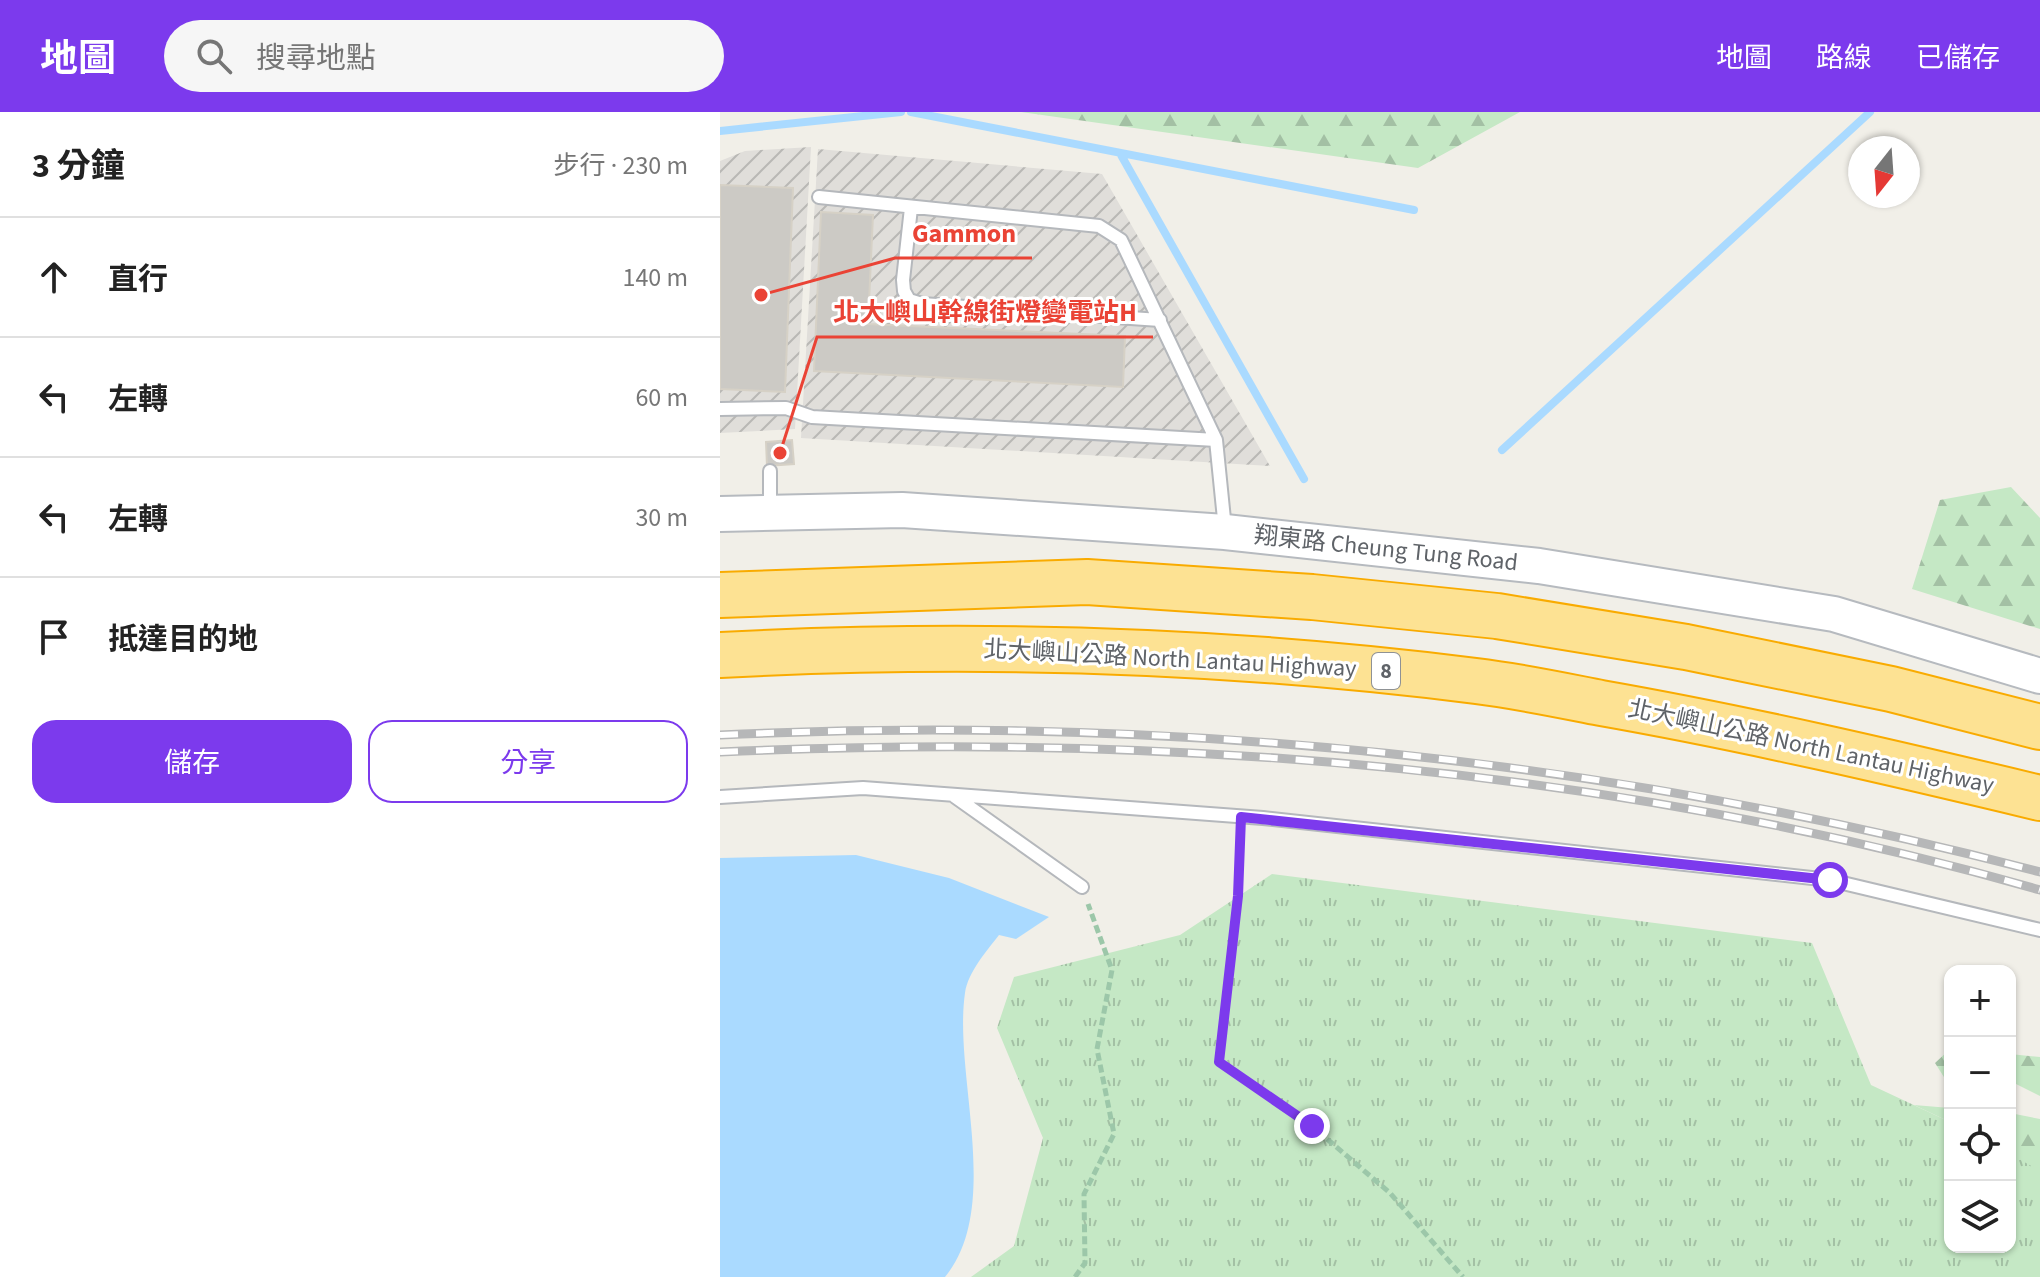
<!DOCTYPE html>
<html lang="zh-TW">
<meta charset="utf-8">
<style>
body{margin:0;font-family:"Source Sans 3","Noto Sans TC",sans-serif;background:#f6f6f6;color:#222}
.controls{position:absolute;right:24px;bottom:24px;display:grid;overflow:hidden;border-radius:16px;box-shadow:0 2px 6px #0004}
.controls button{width:72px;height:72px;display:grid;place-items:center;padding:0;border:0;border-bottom:2px solid #e0e0e0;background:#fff;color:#222;font:40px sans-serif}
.compass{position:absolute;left:1128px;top:24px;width:72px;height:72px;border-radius:50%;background:#fff;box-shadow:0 2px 6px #0004;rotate:197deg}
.stop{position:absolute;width:24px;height:24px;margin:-18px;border:6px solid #7c3aed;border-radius:50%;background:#fff}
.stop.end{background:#7c3aed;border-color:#fff;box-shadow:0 2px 8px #0008}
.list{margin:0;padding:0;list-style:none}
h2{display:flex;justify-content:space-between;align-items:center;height:104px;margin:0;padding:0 32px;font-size:34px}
h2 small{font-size:26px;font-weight:400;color:#767676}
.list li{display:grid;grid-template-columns:52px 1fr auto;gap:24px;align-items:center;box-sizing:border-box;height:120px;padding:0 32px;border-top:2px solid #e0e0e0}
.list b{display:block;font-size:30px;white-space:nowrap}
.list em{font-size:26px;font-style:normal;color:#767676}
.actions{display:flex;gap:16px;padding:24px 32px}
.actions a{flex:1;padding:18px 0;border:2px solid #7c3aed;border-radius:24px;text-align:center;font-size:28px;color:#7c3aed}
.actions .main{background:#7c3aed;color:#fff}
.icon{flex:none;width:44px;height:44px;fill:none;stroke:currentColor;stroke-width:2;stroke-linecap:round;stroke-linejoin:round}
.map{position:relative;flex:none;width:1320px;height:1165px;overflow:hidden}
header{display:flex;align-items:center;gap:48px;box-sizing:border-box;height:112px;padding:0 40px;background:#7c3aed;color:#fff}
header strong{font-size:38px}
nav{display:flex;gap:44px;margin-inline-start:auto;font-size:28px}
.search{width:560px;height:72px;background:#f6f6f6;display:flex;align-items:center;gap:20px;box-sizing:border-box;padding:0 28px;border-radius:44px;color:#767676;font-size:30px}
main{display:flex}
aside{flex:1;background:#fff}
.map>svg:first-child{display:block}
.industrial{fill:url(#industrial-furrows)}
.grass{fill:url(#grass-tufts)}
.forest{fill:url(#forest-firs)}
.water{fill:#aadaff}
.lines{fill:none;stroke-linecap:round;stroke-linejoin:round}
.stream{stroke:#aadaff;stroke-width:8}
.building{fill:#cccac5;stroke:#d6d1c6;stroke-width:2}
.service-casing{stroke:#b5b8bc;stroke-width:16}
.secondary-casing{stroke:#b6babf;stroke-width:38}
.motorway-casing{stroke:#f9ab00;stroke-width:48}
.path{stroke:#9cc7a9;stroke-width:5;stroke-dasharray:8 4;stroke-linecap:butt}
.service{stroke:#fff;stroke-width:12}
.secondary{stroke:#fff;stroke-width:34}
.motorway{stroke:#fde293;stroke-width:44}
.rail-casing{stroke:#b6b7b8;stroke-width:9}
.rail{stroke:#fff;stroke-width:6;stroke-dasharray:18;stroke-linecap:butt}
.route{stroke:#7c3aed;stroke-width:10}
.labels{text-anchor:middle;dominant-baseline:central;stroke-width:6;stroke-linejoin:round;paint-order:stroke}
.shield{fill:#fff;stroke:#8f9295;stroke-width:2}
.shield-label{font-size:22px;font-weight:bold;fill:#5f6368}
.street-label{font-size:24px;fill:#5f6368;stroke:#fff}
.leader{fill:none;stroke:#ea4335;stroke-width:3}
.callout-dot{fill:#ea4335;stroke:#fff;stroke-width:3}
.callout-label{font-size:26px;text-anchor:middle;font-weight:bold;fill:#ea4335;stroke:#fff;stroke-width:6;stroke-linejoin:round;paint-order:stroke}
</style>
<header>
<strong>地圖</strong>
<div class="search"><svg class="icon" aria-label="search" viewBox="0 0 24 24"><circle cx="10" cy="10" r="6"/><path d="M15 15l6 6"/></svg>搜尋地點</div>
<nav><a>地圖</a><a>路線</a><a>已儲存</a></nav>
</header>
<main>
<aside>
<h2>3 分鐘<small>步行 · 230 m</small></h2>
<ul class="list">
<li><svg class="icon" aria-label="ahead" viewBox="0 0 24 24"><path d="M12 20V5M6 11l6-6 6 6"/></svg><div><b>直行</b></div><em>140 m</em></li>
<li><svg class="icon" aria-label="left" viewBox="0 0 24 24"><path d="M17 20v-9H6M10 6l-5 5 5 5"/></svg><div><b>左轉</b></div><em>60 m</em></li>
<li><svg class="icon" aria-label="left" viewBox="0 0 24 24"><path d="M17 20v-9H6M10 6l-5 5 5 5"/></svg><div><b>左轉</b></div><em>30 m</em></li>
<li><svg class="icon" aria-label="arrive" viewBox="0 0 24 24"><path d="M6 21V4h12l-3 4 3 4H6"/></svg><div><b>抵達目的地</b></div></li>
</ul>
<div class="actions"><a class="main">儲存</a><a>分享</a></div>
</aside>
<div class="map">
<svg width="1320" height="1165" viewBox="0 0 1320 1165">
<defs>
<pattern id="industrial-furrows" width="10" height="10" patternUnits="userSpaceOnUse" patternTransform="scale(2)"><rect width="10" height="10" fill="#e0deda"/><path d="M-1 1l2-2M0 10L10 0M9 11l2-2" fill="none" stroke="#b9b8b5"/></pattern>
<pattern id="grass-tufts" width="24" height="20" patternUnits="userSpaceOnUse" patternTransform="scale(2)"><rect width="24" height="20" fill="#c5e8c5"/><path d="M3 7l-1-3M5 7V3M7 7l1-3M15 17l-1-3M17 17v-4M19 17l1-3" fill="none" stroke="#a3c0a4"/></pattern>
<pattern id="forest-firs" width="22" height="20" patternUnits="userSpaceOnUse" patternTransform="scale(2)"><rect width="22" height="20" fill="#c5e8c5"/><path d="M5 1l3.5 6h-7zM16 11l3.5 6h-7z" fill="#a3c0a4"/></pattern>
</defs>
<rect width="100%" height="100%" fill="#f1efe8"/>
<path class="industrial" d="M91 35 75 317 0 321V49L25 39Z
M98 37 382 62 550 354 81 326Z"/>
<path class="grass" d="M552 762 1092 831 1151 973 1230 1010V1135H1290V1040L1320 1057V1165H251L294 1134 323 1026 277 916 294 865 460 823Z"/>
<path class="forest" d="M301 0H800L698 56Z
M1291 375 1320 406V517L1192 477 1220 388Z
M1230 937V972L1229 973 1215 951Z
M1290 942 1320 945V984L1290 969Z
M1194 993 1230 996V1010Z
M1290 1001 1320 1007V1059L1290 1042Z"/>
<path class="water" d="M136 743 229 766 329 805 296 827 279 823C266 840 248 860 245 881 233 963 283 1094 225 1165H0V746Z"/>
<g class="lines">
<path class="stream" d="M191 0 694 98
M0 19 181 0
M401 43 584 367
M782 338 1150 0"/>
</g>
<path class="building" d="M0 73 73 76 65 280 0 277Z
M101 100 153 103 148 212 405 224 403 275 94 259Z
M72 328 74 352 47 354 46 330Z"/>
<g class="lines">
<defs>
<path id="service" d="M99 85 379 114 401 128 496 328 505 417
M191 96 183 168 184 179 189 188 202 192 440 208
M0 297 66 296 92 305 496 328
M50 359V398
M234 684 362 775
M0 685 143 676 543 706 1110 768 1320 818"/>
<path id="secondary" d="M0 402 182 398 505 420 819 454 1114 502 1320 564"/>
<path id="motorway" d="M0 483 367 470 592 485 777 504 966 535 1171 577 1320 615
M0 543C252 530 505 537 756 569 798 574 840 583 881 591 1029 617 1174 651 1320 686"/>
</defs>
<use href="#service" class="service-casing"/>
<use href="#secondary" class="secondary-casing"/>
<use href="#motorway" class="motorway-casing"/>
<path class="path" d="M520 724 518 784 499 950 592 1014 670 1081 743 1165
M355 1165 365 1151 364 1082 394 1022 377 937 392 858 368 792"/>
<use href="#service" class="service"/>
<use href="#secondary" class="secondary"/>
<use href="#motorway" class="motorway"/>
<defs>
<path id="rail" d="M0 623C449 602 885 646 1320 760
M0 640C443 620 893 655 1320 778"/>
</defs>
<use href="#rail" class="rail-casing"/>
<use href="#rail" class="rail"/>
</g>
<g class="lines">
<path class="route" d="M592 1014 499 950 518 784 521 705 1110 768"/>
</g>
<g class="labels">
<rect class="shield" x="652" y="541" width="28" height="36" rx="6"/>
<g class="shield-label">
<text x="666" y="559">8</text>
</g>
<g class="street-label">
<text transform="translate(666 437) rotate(6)">翔東路 Cheung Tung Road</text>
<text transform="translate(450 547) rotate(3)">北大嶼山公路 North Lantau Highway</text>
<text transform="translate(1091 635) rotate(12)">北大嶼山公路 North Lantau Highway</text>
</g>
</g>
<path class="leader" d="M41 183L175 146H312M60 341L97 225H433"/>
<g class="callout-dot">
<circle cx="41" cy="183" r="8"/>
<circle cx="60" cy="341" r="8"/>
</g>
<g class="callout-label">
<text x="244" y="130">Gammon</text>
<text x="265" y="209">北大嶼山幹線街燈變電站H</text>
</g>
</svg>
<div class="controls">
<button>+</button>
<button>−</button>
<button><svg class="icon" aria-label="locate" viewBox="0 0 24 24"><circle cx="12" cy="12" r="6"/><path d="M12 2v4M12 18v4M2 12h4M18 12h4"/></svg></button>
<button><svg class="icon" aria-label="layers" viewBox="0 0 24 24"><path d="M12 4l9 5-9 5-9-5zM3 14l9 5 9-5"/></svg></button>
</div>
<svg class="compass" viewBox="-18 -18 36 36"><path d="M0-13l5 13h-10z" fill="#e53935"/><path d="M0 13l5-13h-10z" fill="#767676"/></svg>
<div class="stop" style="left:1110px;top:768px"></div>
<div class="stop end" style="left:592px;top:1014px"></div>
</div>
</main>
